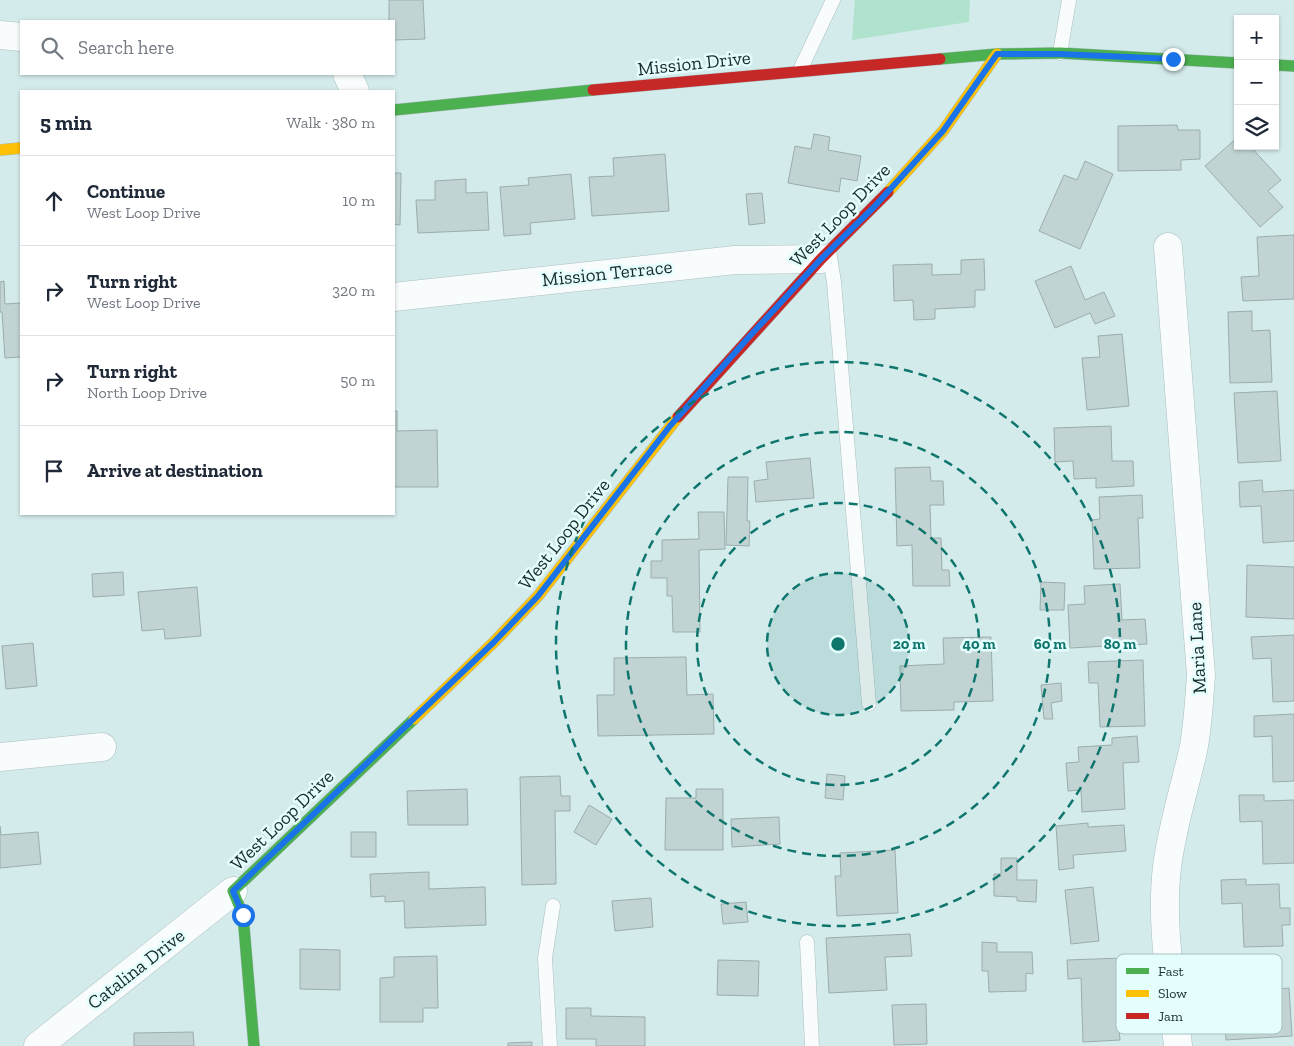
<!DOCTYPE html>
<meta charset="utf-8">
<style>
body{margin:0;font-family:"Zilla Slab",serif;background:#f6f6f7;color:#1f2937}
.controls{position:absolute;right:15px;top:15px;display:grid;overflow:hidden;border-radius:0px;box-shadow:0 1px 4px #0004}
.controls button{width:45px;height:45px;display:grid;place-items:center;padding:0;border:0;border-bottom:1px solid #e0e1e3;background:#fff;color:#1f2937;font:25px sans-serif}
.stop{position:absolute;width:15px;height:15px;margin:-11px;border:4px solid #1a73e8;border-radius:50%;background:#fff}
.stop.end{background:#1a73e8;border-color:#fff;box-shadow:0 1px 5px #0008}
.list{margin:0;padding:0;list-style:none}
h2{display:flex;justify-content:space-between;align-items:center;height:65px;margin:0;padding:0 20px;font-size:21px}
h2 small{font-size:16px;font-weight:400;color:#747a83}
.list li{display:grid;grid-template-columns:32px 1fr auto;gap:15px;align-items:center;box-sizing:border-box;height:90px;padding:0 20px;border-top:1px solid #e0e1e3}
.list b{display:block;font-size:19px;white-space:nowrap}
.list p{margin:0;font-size:16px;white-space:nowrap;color:#747a83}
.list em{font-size:16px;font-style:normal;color:#747a83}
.icon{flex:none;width:28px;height:28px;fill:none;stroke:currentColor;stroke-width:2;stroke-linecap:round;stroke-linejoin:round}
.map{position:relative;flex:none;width:1294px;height:1046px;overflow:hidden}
.search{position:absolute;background:#fff;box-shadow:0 1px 4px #0004;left:20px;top:20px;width:375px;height:55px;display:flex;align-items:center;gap:12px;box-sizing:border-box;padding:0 18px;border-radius:0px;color:#747a83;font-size:19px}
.panel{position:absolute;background:#fff;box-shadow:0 1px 4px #0004;left:20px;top:90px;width:375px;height:425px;border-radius:0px}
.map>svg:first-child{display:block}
.green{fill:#afe3ce}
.building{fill:#c1d4d3;stroke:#9badac}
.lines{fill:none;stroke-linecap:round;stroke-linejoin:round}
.lane-casing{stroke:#acbebf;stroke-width:15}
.street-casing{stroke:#acbebf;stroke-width:29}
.fast-casing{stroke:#acbebf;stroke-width:12}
.slow-casing{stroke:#acbebf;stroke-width:12}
.jam-casing{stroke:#acbebf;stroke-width:12}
.lane{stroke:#f9fcfc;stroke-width:14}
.street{stroke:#f9fcfc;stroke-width:28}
.fast{stroke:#4caf50;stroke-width:11}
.slow{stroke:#ffc107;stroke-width:11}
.jam{stroke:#c62828;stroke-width:11}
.route{stroke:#1a73e8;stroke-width:6}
.ring{fill:none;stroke:#0f766e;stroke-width:2.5;stroke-dasharray:9 6}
.labels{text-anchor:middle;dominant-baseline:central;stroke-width:5;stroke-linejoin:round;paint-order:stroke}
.street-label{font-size:19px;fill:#1a2b2b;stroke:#e4fefe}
.key{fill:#e4fefe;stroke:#a7bfbf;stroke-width:1}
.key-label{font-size:14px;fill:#1a2b2b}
.centre{fill:#0f766e;stroke:#e4fefe;stroke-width:2.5}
.ring-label{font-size:15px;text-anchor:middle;font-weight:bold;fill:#0f766e;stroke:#e4fefe;stroke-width:5;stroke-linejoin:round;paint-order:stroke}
</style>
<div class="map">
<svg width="1294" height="1046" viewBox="0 0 1294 1046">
<rect width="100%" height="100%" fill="#d4ebec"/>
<path class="green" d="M855 0H970L969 22 852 40Z"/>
<path class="building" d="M389 0H423L425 39 394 40V21H389Z
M1177 125 1178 130H1200V159L1181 160V170L1118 171V126Z
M814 134 830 137 828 150 861 156 857 181 841 178 839 192 788 183 795 146 811 149Z
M1238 137V146H1250L1281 180 1268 191 1283 207 1260 227 1205 166Z
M665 154 669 211 592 216 589 177 614 176 613 158Z
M1085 161 1113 174 1080 249 1039 231 1064 175 1077 180Z
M394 173H401L400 225 394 224Z
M571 174 575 219 530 223 531 234 504 236 500 187 529 185 528 178Z
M466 179V193L487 192 489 230 418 233 416 200H435V181Z
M762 193 765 223 749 225 746 194Z
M1294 235V299L1243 301 1241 277 1259 276 1257 237Z
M984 259 985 290H975V307L935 309V319L914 320 913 300 894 301 893 265 932 264V275L961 274V260Z
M1071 266 1085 300 1104 292 1115 316 1095 324 1090 313 1055 328 1035 281Z
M4 281 5 304 21 303V357L5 358 2 312H0V282Z
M1252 311V331L1270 330 1272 382 1230 383 1228 312Z
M1122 334 1129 406 1087 410 1082 358 1100 357 1098 336Z
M1277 391 1281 461 1238 463 1234 393Z
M394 411H397V431L437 430 438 487H394Z
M1111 426 1112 461H1133L1134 486 1096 488V478L1074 479 1073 461 1055 462 1054 428Z
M810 458 814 498 756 502 754 481 768 479 766 462Z
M930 467 931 481H943L944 505H930L931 538H941L942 570H949L950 586H913L912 545 897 546 895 468Z
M728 477H748L747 521H750L749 546 726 545Z
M1262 480 1263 492 1294 490V541L1263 543 1261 506 1240 507 1239 482Z
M1142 495 1143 518H1138L1140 568 1094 569 1092 520 1100 519 1099 497Z
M698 512H724L725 549 699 550 700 632H673L672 596H667V578H651V561H662V540L699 539Z
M1247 565 1294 567V619L1246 617Z
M123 572 124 595 93 597 92 574Z
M1041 582 1065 583 1064 610H1040Z
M1120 584 1122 620 1145 619 1147 644 1070 648 1068 605 1085 604 1084 586Z
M197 587 201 636 165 639 164 629 142 631 138 592Z
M1294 635V701L1273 702 1271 658 1253 659 1251 637Z
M991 637 993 701 954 702V710L901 711 900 666 944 664 943 638Z
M33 643 37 686 6 689 2 646Z
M686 657 687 695 713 694 714 734 598 736 597 695H614V658Z
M1143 660 1145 726 1100 727 1098 683H1089L1088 662Z
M1061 683 1062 701 1051 703 1053 719H1044L1041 685Z
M1294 714V781L1273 782 1272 736 1254 737V716Z
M1137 736 1139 762 1123 763 1125 809 1082 812 1081 790 1068 791 1066 763 1079 762 1078 747 1112 745V738Z
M827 774 845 776 843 800 825 798Z
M560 776 561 796H570V811H555L556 884 522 885 520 777Z
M467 789 468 825H408L407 791Z
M696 789H723V850H665L666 798H696Z
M1239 795H1264V801L1294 800V863L1263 864 1262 821 1240 822Z
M589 805 612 819 596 845 574 832Z
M779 817 780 844 732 847 731 819Z
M1088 823V827L1124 825 1126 851 1073 855 1074 868 1059 870 1056 826Z
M0 826 1 835 38 832 41 864 0 868Z
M351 832H376V857H351Z
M895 850 898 913 837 916 835 876H841L840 853Z
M1001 858H1017V880H1037L1036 902 1017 901V897L994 896V874H1001Z
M429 872V889L485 887 486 925 405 928 404 901 385 902V896L371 897 370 874Z
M1246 879V885L1279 884 1280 908H1290V925H1282L1283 946 1244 947 1242 903 1222 904 1221 880Z
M1093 887 1099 941 1071 944 1065 890Z
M651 898 653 927 615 931 612 901Z
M746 902 748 922 723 924 721 904Z
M910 934 912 956 885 957 887 990 829 993 826 938Z
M982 942 997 943V952H1032L1033 974 1026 973V991L989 992 988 971H982Z
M300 949 340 950V990L300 989Z
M437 956 438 1008H423V1022H380V978L394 977V957Z
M1124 958 1126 1008H1135V1028H1119L1120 1040 1083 1042 1081 978 1068 979 1067 960Z
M718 960 759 961 758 996 717 995Z
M1248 960 1250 991 1289 988 1292 1036 1226 1040 1224 1014 1210 1015 1207 962Z
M926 1004 927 1044 894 1045 892 1005Z
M566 1008H591V1016L645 1017V1046H596V1039H566Z
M193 1032 194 1046H134V1033Z
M532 1042V1046H508V1043Z"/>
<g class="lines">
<defs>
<path id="lane" d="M1060 53 1069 0
M800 70 833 0
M829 251 834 282 869 704
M807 942 812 1046
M550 1046 545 958 553 906"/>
<path id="street" d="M0 35 21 37
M347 74 355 91
M1168 247 1201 675C1199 701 1198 726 1193 751 1184 790 1172 827 1167 867 1160 926 1172 987 1178 1046
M394 297 735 260 821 259
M0 757 102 747
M38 1046 233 891"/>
<path id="fast" d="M940 59 997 54 1060 53 1238 63
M1275 65 1294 66
M394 110 593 90
M254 1046 243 915 233 891 414 719"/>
<path id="slow" d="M0 150 21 148
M888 192 943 131 997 54
M414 719 494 642 538 596 678 417"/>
<path id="jam" d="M593 90 940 59
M678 417 821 259 888 192"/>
</defs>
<use href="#lane" class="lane-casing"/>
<use href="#street" class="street-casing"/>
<use href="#fast" class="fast-casing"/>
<use href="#slow" class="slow-casing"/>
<use href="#jam" class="jam-casing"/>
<use href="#lane" class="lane"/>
<use href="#street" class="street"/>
<use href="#fast" class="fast"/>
<use href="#slow" class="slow"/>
<use href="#jam" class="jam"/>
</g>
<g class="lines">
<path class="route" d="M243 915 233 891 494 642 538 596 670 426 748 338 821 259 874 207 943 131 997 54H1060L1173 59"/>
</g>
<circle cx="838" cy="644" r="71" fill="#0f766e" fill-opacity=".12"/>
<g class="ring">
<circle cx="838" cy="644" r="71"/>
<circle cx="838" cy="644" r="141"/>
<circle cx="838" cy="644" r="212"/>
<circle cx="838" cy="644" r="282"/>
</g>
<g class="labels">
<g class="street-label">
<text transform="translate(694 63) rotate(-6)">Mission Drive</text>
<text transform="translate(840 215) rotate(-46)">West Loop Drive</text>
<text transform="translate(607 273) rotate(-6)">Mission Terrace</text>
<text transform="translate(564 534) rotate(-52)">West Loop Drive</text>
<text transform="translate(1197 648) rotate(-93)">Maria Lane</text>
<text transform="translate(282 820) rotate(-44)">West Loop Drive</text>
<text transform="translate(136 969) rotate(-38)">Catalina Drive</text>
</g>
</g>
<rect x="1116" y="954" width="166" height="80" rx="8" class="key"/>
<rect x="1126" y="968" width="23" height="6" fill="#4caf50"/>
<rect x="1126" y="990" width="23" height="7" fill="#ffc107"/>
<rect x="1126" y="1013" width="23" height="6" fill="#c62828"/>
<g class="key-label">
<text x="1158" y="976">Fast</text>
<text x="1158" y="998">Slow</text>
<text x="1158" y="1021">Jam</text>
</g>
<circle cx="838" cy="644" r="8" class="centre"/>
<g class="ring-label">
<text x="909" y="649">20 m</text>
<text x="979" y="649">40 m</text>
<text x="1050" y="649">60 m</text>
<text x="1120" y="649">80 m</text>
</g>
</svg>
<div class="controls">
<button>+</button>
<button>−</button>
<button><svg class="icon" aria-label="layers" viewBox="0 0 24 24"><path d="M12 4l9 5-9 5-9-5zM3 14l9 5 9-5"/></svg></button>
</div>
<div class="stop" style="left:243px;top:915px"></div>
<div class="stop end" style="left:1173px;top:59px"></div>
<div class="search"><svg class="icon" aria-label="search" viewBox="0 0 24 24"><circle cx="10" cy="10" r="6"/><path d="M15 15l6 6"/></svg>Search here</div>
<section class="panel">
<h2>5 min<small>Walk · 380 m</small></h2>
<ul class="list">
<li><svg class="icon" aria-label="ahead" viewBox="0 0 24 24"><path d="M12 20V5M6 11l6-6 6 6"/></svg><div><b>Continue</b><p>West Loop Drive</p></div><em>10 m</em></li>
<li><svg class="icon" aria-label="right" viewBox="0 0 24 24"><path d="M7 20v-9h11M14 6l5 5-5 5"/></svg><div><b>Turn right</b><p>West Loop Drive</p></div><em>320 m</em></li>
<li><svg class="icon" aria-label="right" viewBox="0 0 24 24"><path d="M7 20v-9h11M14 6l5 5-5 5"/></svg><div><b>Turn right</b><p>North Loop Drive</p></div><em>50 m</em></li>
<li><svg class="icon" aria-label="arrive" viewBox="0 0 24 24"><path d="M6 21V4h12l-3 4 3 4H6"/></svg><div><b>Arrive at destination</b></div></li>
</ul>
</section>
</div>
